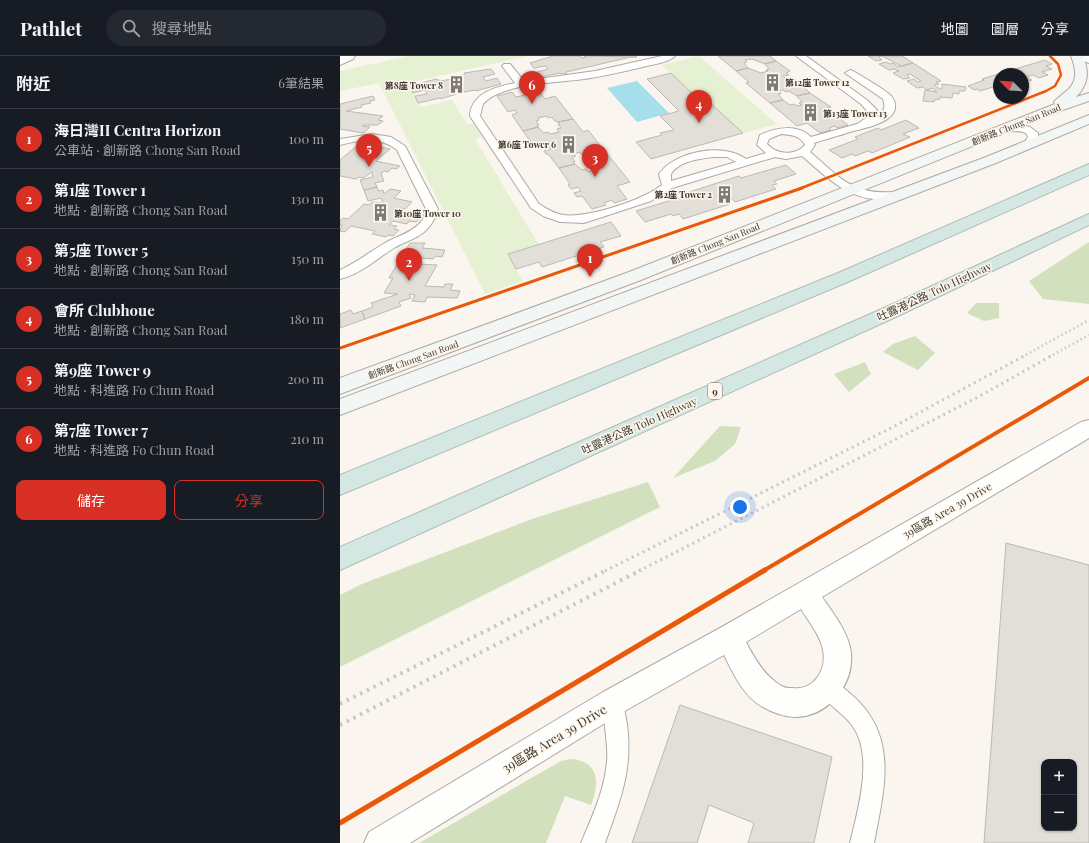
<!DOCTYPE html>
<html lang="zh-TW">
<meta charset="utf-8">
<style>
body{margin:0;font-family:"Playfair Display","Noto Sans TC",serif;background:#242831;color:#f1f3f6}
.controls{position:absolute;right:12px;bottom:12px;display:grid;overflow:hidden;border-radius:8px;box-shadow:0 1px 3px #0004}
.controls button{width:36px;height:36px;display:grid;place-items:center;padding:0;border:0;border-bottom:1px solid #363941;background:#171b24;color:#f1f3f6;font:20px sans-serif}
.compass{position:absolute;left:653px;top:12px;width:36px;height:36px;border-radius:50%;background:#171b24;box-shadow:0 1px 3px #0004;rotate:294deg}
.you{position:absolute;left:400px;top:451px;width:14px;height:14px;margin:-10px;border:3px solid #fff;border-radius:50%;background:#1a73e8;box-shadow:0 0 0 6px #1a73e833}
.badge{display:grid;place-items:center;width:26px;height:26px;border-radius:50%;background:#d93025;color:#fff;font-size:13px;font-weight:700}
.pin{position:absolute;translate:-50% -33px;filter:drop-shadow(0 1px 2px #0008)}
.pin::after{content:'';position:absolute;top:21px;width:14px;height:12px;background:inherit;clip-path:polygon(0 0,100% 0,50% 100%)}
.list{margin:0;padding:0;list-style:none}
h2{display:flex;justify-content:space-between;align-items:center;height:52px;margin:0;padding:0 16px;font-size:17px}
h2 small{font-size:13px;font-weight:400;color:#9ea1a6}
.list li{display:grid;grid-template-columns:26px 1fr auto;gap:12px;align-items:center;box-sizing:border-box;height:60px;padding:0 16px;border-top:1px solid #363941}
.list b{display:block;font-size:15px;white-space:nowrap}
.list p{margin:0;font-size:13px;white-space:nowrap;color:#9ea1a6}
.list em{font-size:13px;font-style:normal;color:#9ea1a6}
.actions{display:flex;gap:8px;padding:12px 16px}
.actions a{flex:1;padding:9px 0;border:1px solid #d93025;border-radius:8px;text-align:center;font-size:14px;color:#d93025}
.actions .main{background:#d93025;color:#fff}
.icon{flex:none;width:22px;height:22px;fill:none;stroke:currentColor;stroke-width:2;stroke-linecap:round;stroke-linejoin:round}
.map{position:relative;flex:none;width:749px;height:787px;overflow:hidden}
header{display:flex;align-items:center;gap:24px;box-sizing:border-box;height:56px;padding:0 20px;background:#171b24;border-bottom:1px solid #363941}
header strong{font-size:19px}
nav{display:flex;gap:22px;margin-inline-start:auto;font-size:14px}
.search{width:280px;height:36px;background:#242831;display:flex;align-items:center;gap:10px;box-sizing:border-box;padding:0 14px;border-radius:22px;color:#9ea1a6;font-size:15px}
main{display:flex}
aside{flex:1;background:#171b24}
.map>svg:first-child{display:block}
.green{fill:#e5f1d2}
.forest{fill:#d2e0bd}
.water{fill:#a6dfec}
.building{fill:#e2ded8;stroke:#bcb8b3;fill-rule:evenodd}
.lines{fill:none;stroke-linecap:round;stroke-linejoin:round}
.service-casing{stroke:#ada9a4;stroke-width:2}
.minor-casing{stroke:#ada9a4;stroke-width:2}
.tertiary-casing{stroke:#ada9a4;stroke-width:2}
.secondary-casing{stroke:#ada9a4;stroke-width:2}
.motorway-casing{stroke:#abbdb6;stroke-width:2}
.service{fill:#fefefd;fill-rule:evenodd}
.minor{fill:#fefefd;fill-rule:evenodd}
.tertiary{fill:#fefefd;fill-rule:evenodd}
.secondary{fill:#f2f7f5;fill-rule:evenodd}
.motorway{fill:#d4e7e2;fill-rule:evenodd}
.rail-far2{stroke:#c8c7c5;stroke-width:2.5;stroke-dasharray:1.5 3;stroke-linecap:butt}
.rail-far1{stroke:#c8c7c5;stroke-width:3;stroke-dasharray:2 4;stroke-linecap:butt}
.rail{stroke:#c8c7c5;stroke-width:4;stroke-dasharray:2.5 5;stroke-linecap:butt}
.cycleway-far3-casing{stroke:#fef6eb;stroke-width:4}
.cycleway-far2-casing{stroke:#fef6eb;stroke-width:5}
.cycleway-far1-casing{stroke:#fef6eb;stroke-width:6}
.cycleway-casing{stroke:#fef6eb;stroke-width:8}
.cycleway-far3{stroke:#e8590c;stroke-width:2.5}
.cycleway-far2{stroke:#e8590c;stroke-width:3}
.cycleway-far1{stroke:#e8590c;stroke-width:4}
.cycleway{stroke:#e8590c;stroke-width:5}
.labels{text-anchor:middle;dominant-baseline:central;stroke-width:3;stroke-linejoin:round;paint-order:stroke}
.far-poi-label{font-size:9px;font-weight:bold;fill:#3c3933;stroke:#fef6eb;text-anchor:start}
.far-street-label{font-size:9px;fill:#3c3933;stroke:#fef6eb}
.shield{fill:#fef6eb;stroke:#76726a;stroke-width:1}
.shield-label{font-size:10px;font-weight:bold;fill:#3c3933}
.street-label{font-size:11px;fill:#3c3933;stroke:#fef6eb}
.near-street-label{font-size:13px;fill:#3c3933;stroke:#fef6eb}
</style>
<header>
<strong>Pathlet</strong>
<div class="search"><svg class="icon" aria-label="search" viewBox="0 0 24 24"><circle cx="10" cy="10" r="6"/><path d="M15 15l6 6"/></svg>搜尋地點</div>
<nav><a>地圖</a><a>圖層</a><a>分享</a></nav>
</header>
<main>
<aside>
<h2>附近<small>6筆結果</small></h2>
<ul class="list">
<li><span class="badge">1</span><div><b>海日灣II Centra Horizon</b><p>公車站 · 創新路 Chong San Road</p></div><em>100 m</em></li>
<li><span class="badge">2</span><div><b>第1座 Tower 1</b><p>地點 · 創新路 Chong San Road</p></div><em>130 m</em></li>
<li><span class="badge">3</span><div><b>第5座 Tower 5</b><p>地點 · 創新路 Chong San Road</p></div><em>150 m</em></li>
<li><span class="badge">4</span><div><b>會所 Clubhoue</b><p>地點 · 創新路 Chong San Road</p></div><em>180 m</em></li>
<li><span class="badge">5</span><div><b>第9座 Tower 9</b><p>地點 · 科進路 Fo Chun Road</p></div><em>200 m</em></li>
<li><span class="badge">6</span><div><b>第7座 Tower 7</b><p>地點 · 科進路 Fo Chun Road</p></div><em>210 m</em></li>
</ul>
<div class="actions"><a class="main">儲存</a><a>分享</a></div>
</aside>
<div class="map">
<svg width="749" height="787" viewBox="0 0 749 787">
<rect width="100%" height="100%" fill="#faf5ef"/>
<path class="green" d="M69 0H188L68 27 81 51 112 44 127 68 133 67 142 81 135 83 199 189 168 198 183 225 145 238 39 27 0 35V15Z
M359 0 437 68 403 77 369 46 363 48 322 9Z"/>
<path class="forest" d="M749 186V248L703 243 689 225Z
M636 247H659V262L644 265 627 257Z
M575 280 595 297 578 314 543 296 553 288Z
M525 306 531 318 509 336 494 318Z
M380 370 401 371 395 388 375 405 333 422Z
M308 426 320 451 0 611V539L22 528 192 463Z
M231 703C259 705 260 727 251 749L225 740 206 787H79L221 705Z"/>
<path class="water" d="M297 25 329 57 297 66 267 32Z"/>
<path class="building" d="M213 0H240L242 2 246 1 244 0 297 1H291L226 16 227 17 222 18 220 17 201 21 197 16 208 13 205 10 194 12 190 7Z
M378 0H430L436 5 425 8 412 3 405 4 407 6 404 7 408 12 396 15Z
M528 0H562L573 7 561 10 542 0 539 1 542 4 536 5Z
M705 4 712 8 706 10 712 13 702 16 708 19 699 22 693 19 686 21 692 24 683 27V18H659V34L653 31 640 35 637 33 634 34 628 30 644 24 642 23Z
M436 5 450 15 446 17 449 19 443 20 447 24 453 22 470 37 457 40 449 35 446 36 443 34 439 35 441 38H438L443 44 430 47 406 27 409 26 396 15 408 12 421 17 428 15 426 14 429 13 425 8Z
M546 6 550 8 553 7 558 11 573 7 601 25 596 26 599 28 594 29 600 33H602V28L626 31 625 35H619V38L613 37 612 42 600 41V43L594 44V46L583 45 585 34 597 36 592 32 587 34 583 31 577 32 567 25 574 23 578 26 581 25 570 18 567 19 570 22 563 23 553 17 559 15 554 13 549 14 539 8Z
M151 13 155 18 143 21 146 25 157 22 161 28 136 35 135 34 124 36 123 33 115 35 117 38 100 43V42L78 47 75 40 87 38 85 34 73 37 70 30 96 23 101 25 122 21V19L125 18 124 17Z
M331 17 363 48 369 46 403 77 311 103 296 86 322 79 320 77 334 74 320 60 339 55 307 23Z
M196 31 205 43 215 40 233 63 218 66 215 65 212 61 208 62 207 60 198 62 199 64 196 65 199 69H197L198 71 183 75 172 59 177 57 175 54 168 56 157 40 172 36 176 41 185 39 181 34Z
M470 37 491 51 485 53 489 56 495 55 499 58 495 59 508 69 497 72 495 70 489 72 491 74 480 77 467 67 457 70 430 47 443 44 450 49 454 48 457 50 462 49 459 47 462 46 457 40Z
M33 40 35 44 30 45 31 47 21 49 22 51 6 55 43 60 38 64 43 65 38 69H23L22 70 30 71 23 77 0 73V48Z
M233 63 243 76 248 74 268 99 253 103 246 97 242 99 240 96 234 98 236 100 232 101 235 106H233L235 108 219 112 208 98H206L204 95 211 93 208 89 200 91 198 87 193 89 183 75 198 71 204 77 208 76 210 78 219 76 217 73 221 72 218 68H220L218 66Z
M566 64 579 72 563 78 570 81 532 97 528 95 515 100 512 98 502 102 489 94 518 83 515 81 538 72 541 74Z
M25 85 33 87 30 89 50 93 36 105 60 110 56 113 52 112 48 116 44 115 41 118 44 125 35 127 37 131 24 134 20 124 33 121 32 116 23 122 19 121 16 123 0 120V104L19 88 21 89Z
M268 99 290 126 277 130 287 143 274 147 272 144 264 147 266 149 252 153 242 140 237 141 234 137 241 135 238 131 231 133 228 129 230 128 219 112 235 108 242 114 246 113 248 116 254 114 252 111 256 110 253 103Z
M446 109 456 118 434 125 437 128 432 129 436 133 395 146 391 142 385 144 390 148 343 163 339 158 333 160 331 158 305 166 296 155 348 139 346 137 399 120 401 122Z
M37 131 38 135 43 134 44 138 50 133 61 135 54 142 72 146 65 153 59 152 56 154 82 161 76 166 69 165 67 168 53 165 49 169 57 170 54 173 59 174 53 180 48 179 46 181 32 178 35 175 11 170 5 176 0 175 2 169H0V165L3 162 8 163 24 148 29 149 32 146 43 147 41 142 28 145 24 134Z
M271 166 281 180 260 186 264 191 202 211 199 206 176 213 168 198Z
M70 187H85L82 192 105 194 102 201 95 200 93 203 81 202 78 208 97 209 85 230 104 231 105 228H113L110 234 120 235 117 242 87 241 85 246 72 245 75 239 69 238 71 242 59 246 61 250 25 263 22 255 33 251 31 247 58 238 44 237 53 222H49Z
M11 254 13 258 22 255 25 263 0 272V258Z
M666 487 749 509V787H644ZM704 706H734V772H704Z
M340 649 492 701 474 787H408L414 767 369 749 357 787H292Z"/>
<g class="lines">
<defs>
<path id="service" d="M322 0H335C330 6 315 8 307 10 286 15 265 20 244 23 217 27 161 27 143 48L140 60 199 148C207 153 215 158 224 159 243 162 285 149 303 140 310 137 316 133 322 129L319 118C335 95 384 86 406 103L426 97 417 89 420 79C437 71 457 68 471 81L517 68 526 62 527 55 521 48 456 0H466L527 44 537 54 536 62C544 57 546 52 543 43L505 17 510 14 513 15C521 20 548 35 552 41 567 65 525 72 510 76 498 80 486 83 474 87L475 89 470 96C502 123 511 139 557 136L561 137 563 139 561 141C517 152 492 126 462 100L446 103 435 101 332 132 311 145 244 167 220 166 203 160 191 152 130 60C131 37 156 31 175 27L162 10 164 8H170L184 25 255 15ZM441 78C451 79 460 79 465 89 455 100 437 99 427 88L429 83ZM373 101H387L396 106 331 125V118C339 105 359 103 373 101Z
M679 68 690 71 698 77V81L692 91H684L683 89 688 81 686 77C678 73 665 78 659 72L664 69Z
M32 78 51 81 65 90 98 153C96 160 93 167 88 172 79 183 65 185 54 192 36 203 21 218 0 223V214C18 206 29 196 45 187 57 180 71 177 80 167 84 163 85 158 86 153L57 94C39 80 20 84 0 89V83Z
M488 622C498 626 505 633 513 640 559 681 544 734 534 787H510C518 753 535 698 511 668 501 655 484 647 478 632L481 625Z
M273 636 280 639C284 648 285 658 287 668 293 714 280 745 265 787H241C252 761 265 733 267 705 269 686 260 653 266 639Z"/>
<path id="minor" d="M0 0H15L13 3 0 9Z
M749 364V382L482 541C493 557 509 577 511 597 514 629 488 661 455 661 444 661 431 656 421 650 403 639 393 617 384 599L283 656 70 787H24L29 776 263 636 380 572 741 366ZM461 553C469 566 480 579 483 594 487 614 474 635 452 632 447 632 444 632 440 629 424 619 414 602 406 586Z"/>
<path id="tertiary" d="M736 0H749V7L738 3Z"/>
<path id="secondary" d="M731 0H743C749 16 749 28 736 41L749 37V45L717 56 301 224 0 338V322L289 216 715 48 714 46C717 42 721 40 724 37 738 27 737 15 731 0Z
M749 59V68L656 107 0 359V343L646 101Z"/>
<path id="motorway" d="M749 108V119L510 225 0 439V419L498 217Z
M749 158V169L558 260 0 514V491L544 252Z"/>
</defs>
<use href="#service" class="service-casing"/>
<use href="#minor" class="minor-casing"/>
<use href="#tertiary" class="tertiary-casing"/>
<use href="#secondary" class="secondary-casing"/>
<use href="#motorway" class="motorway-casing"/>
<use href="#service" class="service"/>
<use href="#minor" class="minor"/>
<use href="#tertiary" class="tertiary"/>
<use href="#secondary" class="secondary"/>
<use href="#motorway" class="motorway"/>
<path class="rail-far2" d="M682 301 749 264
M709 301 749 279"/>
<path class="rail-far1" d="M265 515 551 372 684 300
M299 515 638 341 711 300"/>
<path class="rail" d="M0 648 267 514
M0 669 301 514"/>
<defs>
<path id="cycleway-far3" d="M459 133 706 35 715 30 721 19 718 8 710 0"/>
<path id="cycleway-far2" d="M0 292 462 132"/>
<path id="cycleway-far1" d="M423 515 749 322"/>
<path id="cycleway" d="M0 767 425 514"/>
</defs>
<use href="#cycleway-far3" class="cycleway-far3-casing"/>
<use href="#cycleway-far2" class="cycleway-far2-casing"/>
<use href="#cycleway-far1" class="cycleway-far1-casing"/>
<use href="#cycleway" class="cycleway-casing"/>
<use href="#cycleway-far3" class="cycleway-far3"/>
<use href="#cycleway-far2" class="cycleway-far2"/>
<use href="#cycleway-far1" class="cycleway-far1"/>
<use href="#cycleway" class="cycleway"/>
</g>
<defs>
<symbol id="building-bare" viewBox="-9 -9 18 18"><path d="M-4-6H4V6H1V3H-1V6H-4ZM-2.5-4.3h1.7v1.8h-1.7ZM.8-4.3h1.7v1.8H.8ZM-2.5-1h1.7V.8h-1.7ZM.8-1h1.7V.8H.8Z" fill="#7e7b75" stroke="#fef6eb" stroke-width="2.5" paint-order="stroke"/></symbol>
</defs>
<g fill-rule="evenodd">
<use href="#building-bare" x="420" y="14" width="25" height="25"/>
<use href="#building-bare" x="104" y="16" width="25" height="25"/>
<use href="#building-bare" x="458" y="44" width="25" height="25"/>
<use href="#building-bare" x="216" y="76" width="25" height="25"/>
<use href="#building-bare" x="372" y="126" width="25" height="25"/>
<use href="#building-bare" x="28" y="144" width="25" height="25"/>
</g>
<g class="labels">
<g class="far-poi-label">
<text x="445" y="26">第12座 Tower 12</text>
<text x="103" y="29" text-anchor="end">第8座 Tower 8</text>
<text x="483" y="57">第13座 Tower 13</text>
<text x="216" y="88" text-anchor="end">第6座 Tower 6</text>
<text x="372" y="138" text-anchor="end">第2座 Tower 2</text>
<text x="54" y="157">第10座 Tower 10</text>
</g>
<g class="far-street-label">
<text transform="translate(676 68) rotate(-22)">創新路 Chong San Road</text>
<text transform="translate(375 187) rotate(-22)">創新路 Chong San Road</text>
<text transform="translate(73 303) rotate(-20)">創新路 Chong San Road</text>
</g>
<rect class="shield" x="368" y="327" width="14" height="16" rx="3"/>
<g class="shield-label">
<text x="375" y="335">9</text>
</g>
<g class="street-label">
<text transform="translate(594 235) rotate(-25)">吐露港公路 Tolo Highway</text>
<text transform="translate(299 369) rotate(-24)">吐露港公路 Tolo Highway</text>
<text transform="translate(607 454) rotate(-30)">39區路 Area 39 Drive</text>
</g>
<g class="near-street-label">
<text transform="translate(214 682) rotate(-31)">39區路 Area 39 Drive</text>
</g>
</g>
</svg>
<div class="controls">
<button>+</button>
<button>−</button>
</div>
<svg class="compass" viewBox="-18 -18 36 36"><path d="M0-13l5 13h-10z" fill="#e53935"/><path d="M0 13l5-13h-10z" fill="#9ea1a6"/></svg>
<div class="you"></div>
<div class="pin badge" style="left:250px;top:221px">1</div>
<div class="pin badge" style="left:69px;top:225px">2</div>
<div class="pin badge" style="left:255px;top:121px">3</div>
<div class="pin badge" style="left:359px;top:67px">4</div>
<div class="pin badge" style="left:29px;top:111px">5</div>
<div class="pin badge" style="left:192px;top:48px">6</div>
</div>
</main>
